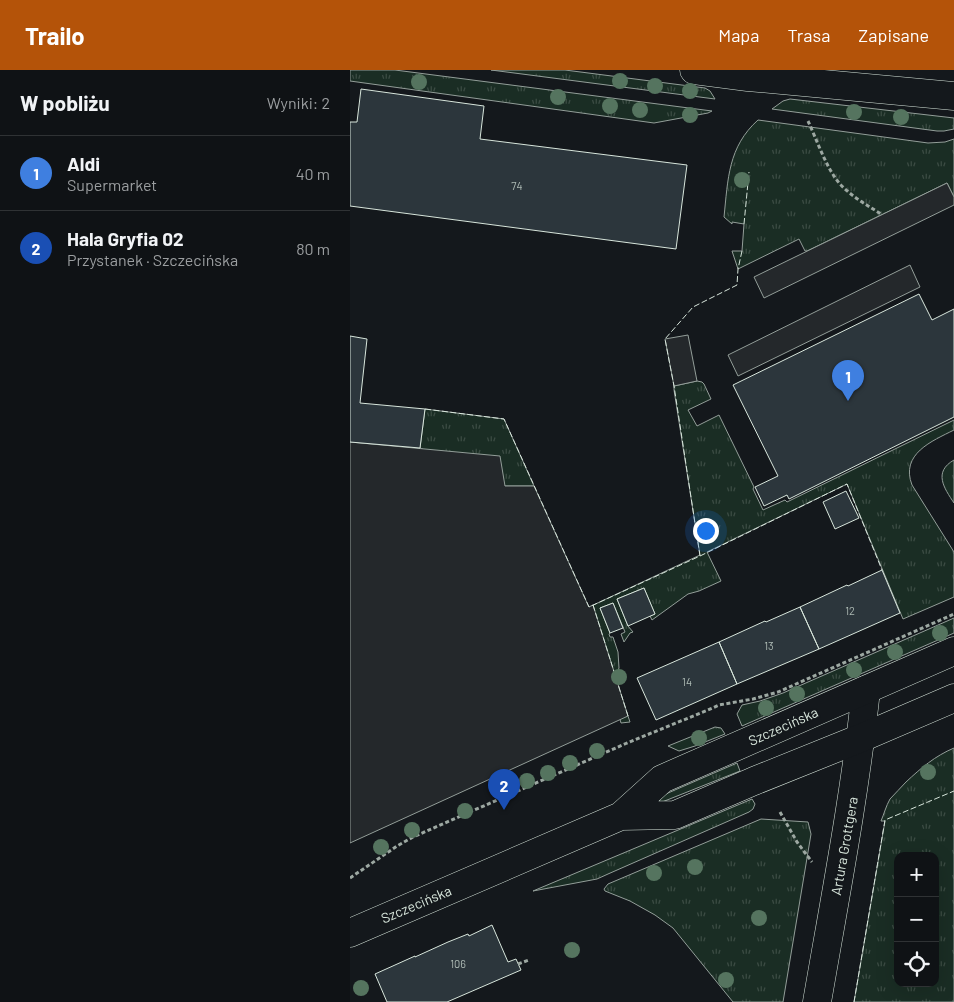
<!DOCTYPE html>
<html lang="pl">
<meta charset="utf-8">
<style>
body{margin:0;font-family:Barlow,sans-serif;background:#1d2022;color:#f1f3f6}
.controls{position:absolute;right:15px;bottom:15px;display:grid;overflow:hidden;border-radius:10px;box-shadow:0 5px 20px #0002}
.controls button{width:45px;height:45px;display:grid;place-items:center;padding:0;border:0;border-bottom:1px solid #2f3234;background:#0f1215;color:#f1f3f6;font:25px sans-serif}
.you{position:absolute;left:355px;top:460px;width:18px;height:18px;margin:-12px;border:4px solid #fff;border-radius:50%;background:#1a73e8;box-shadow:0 0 0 8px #1a73e833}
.badge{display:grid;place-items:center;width:32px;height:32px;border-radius:50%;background:#b45309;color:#fff;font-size:16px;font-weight:700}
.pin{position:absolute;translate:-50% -41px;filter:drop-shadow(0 1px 2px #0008)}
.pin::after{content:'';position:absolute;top:26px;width:18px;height:15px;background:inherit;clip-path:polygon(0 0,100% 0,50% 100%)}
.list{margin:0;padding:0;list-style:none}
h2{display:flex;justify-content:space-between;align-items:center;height:65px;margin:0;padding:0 20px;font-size:21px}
h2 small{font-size:16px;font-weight:400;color:#9b9ea0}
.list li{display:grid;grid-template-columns:32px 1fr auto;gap:15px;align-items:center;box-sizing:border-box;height:75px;padding:0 20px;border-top:1px solid #2f3234}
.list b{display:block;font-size:19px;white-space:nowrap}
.list p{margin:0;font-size:16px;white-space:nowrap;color:#9b9ea0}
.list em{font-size:16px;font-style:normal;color:#9b9ea0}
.icon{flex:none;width:28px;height:28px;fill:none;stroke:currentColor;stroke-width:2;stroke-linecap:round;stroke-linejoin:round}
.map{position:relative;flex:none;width:604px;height:932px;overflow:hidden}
header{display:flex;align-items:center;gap:30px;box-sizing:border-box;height:70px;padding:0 25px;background:#b45309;color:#fff}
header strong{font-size:24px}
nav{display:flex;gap:28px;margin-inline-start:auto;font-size:18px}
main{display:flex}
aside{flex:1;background:#0f1215}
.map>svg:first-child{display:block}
.grass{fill:url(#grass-tufts);stroke:#939e99;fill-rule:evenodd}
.parking{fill:#24282b;stroke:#939e99}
.building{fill:#2c363c;stroke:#d8e6dc}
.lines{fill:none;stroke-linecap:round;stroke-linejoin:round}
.minor-casing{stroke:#d8e6dc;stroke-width:29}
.tertiary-casing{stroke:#d8e6dc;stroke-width:29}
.path{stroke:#9da8a2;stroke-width:3;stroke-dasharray:4 2.5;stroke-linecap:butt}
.minor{stroke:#14181c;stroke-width:28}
.tertiary{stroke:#14181c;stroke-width:28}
.fence{stroke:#d8e6dc;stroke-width:1;stroke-dasharray:6 2.5;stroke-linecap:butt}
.tree{fill:#55745f}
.labels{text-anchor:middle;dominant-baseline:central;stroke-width:4;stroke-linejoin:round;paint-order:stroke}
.number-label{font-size:11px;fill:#adbab4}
.street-label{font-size:14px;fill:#d8e6dc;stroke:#14181c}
</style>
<header>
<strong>Trailo</strong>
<nav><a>Mapa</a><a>Trasa</a><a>Zapisane</a></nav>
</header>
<main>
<aside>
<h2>W pobliżu<small>Wyniki: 2</small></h2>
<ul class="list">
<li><span class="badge" style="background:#3f7fe0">1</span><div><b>Aldi</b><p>Supermarket</p></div><em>40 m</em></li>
<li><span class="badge" style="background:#1a4fb4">2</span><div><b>Hala Gryfia 02</b><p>Przystanek · Szczecińska</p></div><em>80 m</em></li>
</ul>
</aside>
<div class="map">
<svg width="604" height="932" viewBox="0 0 604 932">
<defs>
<pattern id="grass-tufts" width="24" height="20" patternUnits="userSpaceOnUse" patternTransform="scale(1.25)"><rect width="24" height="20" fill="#1a2d24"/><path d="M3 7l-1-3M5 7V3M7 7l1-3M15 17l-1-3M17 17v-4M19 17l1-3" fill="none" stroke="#3b4b43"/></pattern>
</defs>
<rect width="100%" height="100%" fill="#14181c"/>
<path class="grass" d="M0 0H45L362 41 358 43 304 53 0 11Z
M141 0H215L355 18 360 21 365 29Z
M440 29 604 48V59L594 61H587L422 39 433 31Z
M408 50 578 73 595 72 604 69V127L597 113 457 181H455L449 169 388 199 382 181H392L394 154 382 152V154L374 147C378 109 378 77 408 50Z
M347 311 352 312 354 314 361 329 338 340 347 356 369 345 404 417 403 419 413 440 435 430 437 432 604 350V360C582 371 550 384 562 415L604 482V527L553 549 497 414 357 482 371 511 349 521 338 524 302 550 300 546 305 544 294 518 267 529 278 556 283 562 280 563 274 572 271 564 275 562 263 533 250 538 260 563 259 564 260 567H263L268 582 269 598 265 607 280 652 271 653 238 535 239 537 350 485 324 320V316Z
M75 339 154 349 184 416H155L70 378Z
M604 390V433C594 418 583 402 604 390Z
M604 548V563L392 656 387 644 392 635 410 631 433 623Z
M365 657 371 658 375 664 345 676 329 681 318 676Z
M604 678V932H504L535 751H531C534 744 536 736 540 729 545 723 551 718 556 712 571 698 585 686 604 678ZM548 786H585V913H548Z
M387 693 390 701 297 738 295 733Z
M402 729 405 734 403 739 399 742 258 804 247 809 183 821Z
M411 749 458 752 461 764 433 932H383L323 858 305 845 280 831 255 821 254 819 258 814Z"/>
<path class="parking" d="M597 113 604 127V135L414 228 404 207Z
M560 195 570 217 388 306 378 285Z
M338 265 347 311 324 316 315 269Z
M0 372 150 386 155 416H184L238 535 239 537 243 535 278 646 0 773Z"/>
<path class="building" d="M11 19 134 36 130 69 337 95 326 179 0 136V52H7Z
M569 224 582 250 604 239V347L439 429 437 425 414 436 405 417 428 406 383 315Z
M0 266 17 269 10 333 75 339 70 378 0 372Z
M496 421 509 448 485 459 473 432Z
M532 500 550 543 469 579 450 537 497 515 498 516Z
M294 518 305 544 278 556 267 529Z
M263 533 273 558 260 563 250 538Z
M450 537 469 579 387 614 369 572 415 551 416 552Z
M369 572 387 614 306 650 287 608Z
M142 855 158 892 166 889 171 900 97 932H37L25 904 65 886V887L98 872 118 864 119 866Z"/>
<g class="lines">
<defs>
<path id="minor" d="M467 932C485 828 505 724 516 620"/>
<path id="tertiary" d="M344 0 398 7 604 26
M271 746 325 745 404 711 511 668 604 628
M0 863 271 746 312 709 604 581"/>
</defs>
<use href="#minor" class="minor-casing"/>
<use href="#tertiary" class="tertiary-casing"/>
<path class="path" d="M458 51C467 70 476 98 490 114 502 127 517 135 531 144
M430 742 447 772 462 792
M0 808 47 776 63 767 277 673 358 640 369 635 403 629 428 622 604 544
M168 894 179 890
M36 932H37"/>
<use href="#minor" class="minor"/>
<use href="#tertiary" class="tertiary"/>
<path class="fence" d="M394 154 399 102
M75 339 154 349 239 537 350 486 497 414 532 500
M350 486 324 316 315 269 343 237 387 215 388 199 392 181
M243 535 278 646
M504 932 535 750 604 721"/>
</g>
<g class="tree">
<circle cx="270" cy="11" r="8"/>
<circle cx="69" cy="12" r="8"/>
<circle cx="305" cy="16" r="8"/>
<circle cx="340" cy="21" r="8"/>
<circle cx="208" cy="27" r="8"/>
<circle cx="260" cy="36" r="8"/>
<circle cx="290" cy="40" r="8"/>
<circle cx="504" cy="42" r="8"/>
<circle cx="340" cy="45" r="8"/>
<circle cx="551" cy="47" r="8"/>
<circle cx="392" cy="110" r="8"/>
<circle cx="590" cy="563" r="8"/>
<circle cx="545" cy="582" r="8"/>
<circle cx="504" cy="600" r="8"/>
<circle cx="269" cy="607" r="8"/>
<circle cx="447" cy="624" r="8"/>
<circle cx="416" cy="638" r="8"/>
<circle cx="349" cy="668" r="8"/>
<circle cx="247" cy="681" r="8"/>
<circle cx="220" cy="693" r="8"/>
<circle cx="578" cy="702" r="8"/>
<circle cx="198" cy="703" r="8"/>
<circle cx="177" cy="711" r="8"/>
<circle cx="115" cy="741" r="8"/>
<circle cx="62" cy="760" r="8"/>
<circle cx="31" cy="777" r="8"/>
<circle cx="345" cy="797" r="8"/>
<circle cx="304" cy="803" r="8"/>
<circle cx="409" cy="848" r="8"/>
<circle cx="222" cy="880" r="8"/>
<circle cx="376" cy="910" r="8"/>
<circle cx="11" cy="918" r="8"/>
</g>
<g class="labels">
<g class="number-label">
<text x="167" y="115">74</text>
<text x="500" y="540">12</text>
<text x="419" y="575">13</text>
<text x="337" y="611">14</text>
<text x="108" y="893">106</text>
</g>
<g class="street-label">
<text transform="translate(433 656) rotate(-24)">Szczecińska</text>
<text transform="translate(494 776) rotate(-80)">Artura Grottgera</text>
<text transform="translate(66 834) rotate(-23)">Szczecińska</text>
</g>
</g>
</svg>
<div class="controls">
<button>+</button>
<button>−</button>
<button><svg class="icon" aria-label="locate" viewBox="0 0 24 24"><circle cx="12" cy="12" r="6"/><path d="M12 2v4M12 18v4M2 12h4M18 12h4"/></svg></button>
</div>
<div class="you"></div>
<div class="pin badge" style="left:498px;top:331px;background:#3f7fe0">1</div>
<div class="pin badge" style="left:154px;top:740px;background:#1a4fb4">2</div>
</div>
</main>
